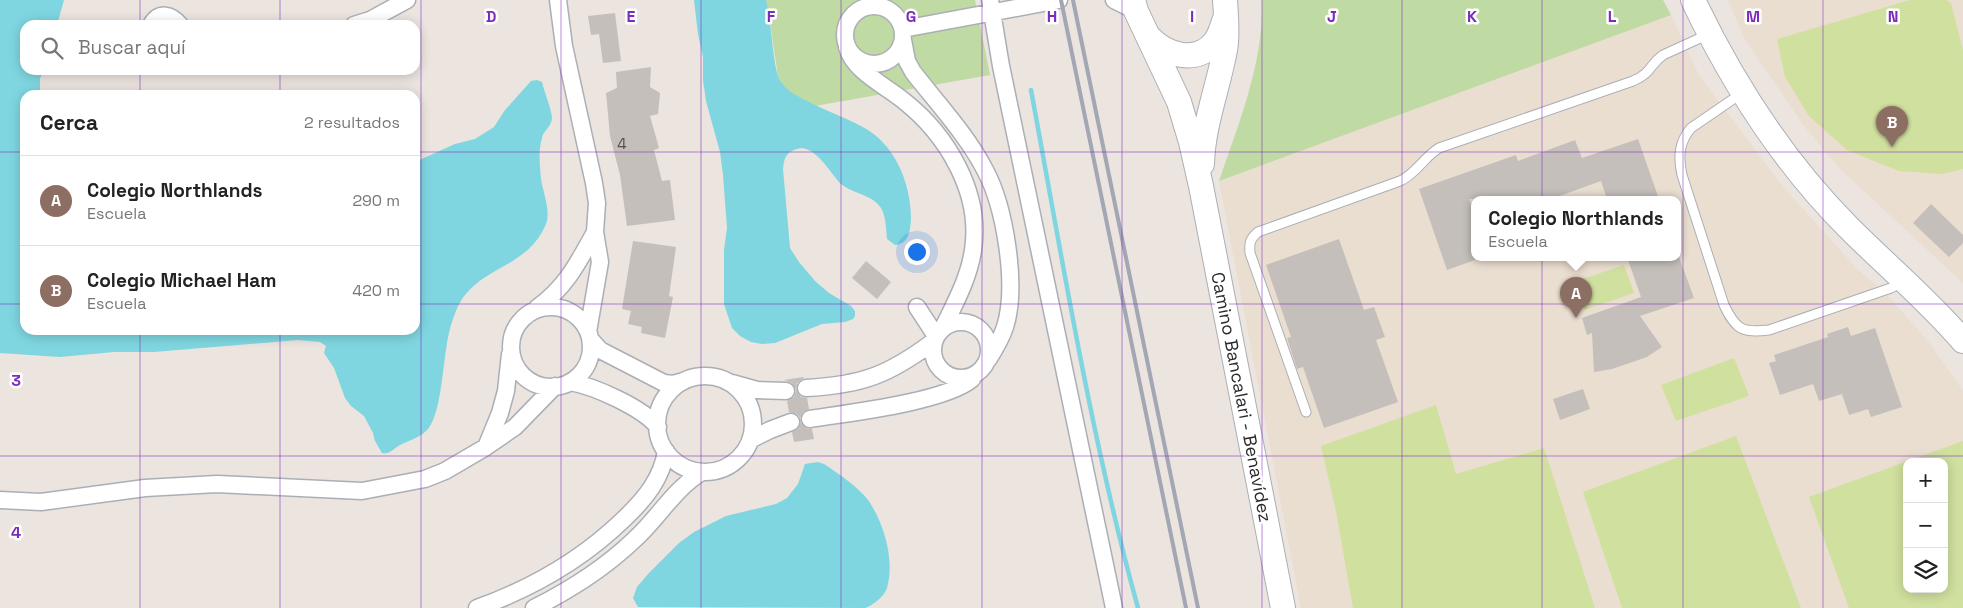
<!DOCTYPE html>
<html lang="es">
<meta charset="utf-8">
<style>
body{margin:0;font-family:"Space Grotesk",sans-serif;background:#f6f6f6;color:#222}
.controls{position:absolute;right:15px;bottom:15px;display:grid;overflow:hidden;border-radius:10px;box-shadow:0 2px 12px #0003}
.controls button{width:45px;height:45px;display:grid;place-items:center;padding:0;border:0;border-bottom:1px solid #e0e0e0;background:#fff;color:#222;font:25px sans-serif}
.you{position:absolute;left:916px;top:251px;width:18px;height:18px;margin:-12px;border:4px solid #fff;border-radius:50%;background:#1a73e8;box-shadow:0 0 0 8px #1a73e833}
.badge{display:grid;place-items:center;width:32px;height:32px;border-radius:50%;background:#5386e3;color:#fff;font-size:16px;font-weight:700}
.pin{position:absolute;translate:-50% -41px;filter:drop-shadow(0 1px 2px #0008)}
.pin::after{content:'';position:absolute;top:26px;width:18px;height:15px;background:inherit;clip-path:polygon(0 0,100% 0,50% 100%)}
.popup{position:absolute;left:1471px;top:196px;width:210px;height:65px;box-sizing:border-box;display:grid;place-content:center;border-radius:10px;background:#fff;filter:drop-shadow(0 1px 4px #0005);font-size:16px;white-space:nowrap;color:#767676}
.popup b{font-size:19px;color:#222}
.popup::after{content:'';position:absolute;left:50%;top:100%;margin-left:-10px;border:10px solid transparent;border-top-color:#fff}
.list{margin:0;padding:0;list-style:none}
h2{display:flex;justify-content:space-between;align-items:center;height:65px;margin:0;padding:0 20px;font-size:21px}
h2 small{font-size:16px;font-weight:400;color:#767676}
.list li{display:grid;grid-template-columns:32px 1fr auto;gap:15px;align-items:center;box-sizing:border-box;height:90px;padding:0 20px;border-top:1px solid #e0e0e0}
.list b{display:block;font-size:19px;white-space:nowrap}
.list p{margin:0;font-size:16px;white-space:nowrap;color:#767676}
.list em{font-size:16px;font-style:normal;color:#767676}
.icon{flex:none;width:28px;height:28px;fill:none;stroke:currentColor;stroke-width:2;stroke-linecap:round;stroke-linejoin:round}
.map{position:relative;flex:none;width:1963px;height:608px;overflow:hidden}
.search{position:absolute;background:#fff;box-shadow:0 2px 12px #0003;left:20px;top:20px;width:400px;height:55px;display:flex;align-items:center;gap:12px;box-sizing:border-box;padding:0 18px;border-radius:15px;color:#767676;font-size:19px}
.panel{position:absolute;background:#fff;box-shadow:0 2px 12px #0003;left:20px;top:90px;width:400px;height:245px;border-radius:15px}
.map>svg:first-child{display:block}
.education{fill:#eaded0;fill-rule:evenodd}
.green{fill:#bfdaa2}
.pitch{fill:#d0e09f;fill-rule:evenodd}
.water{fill:#7fd6e0}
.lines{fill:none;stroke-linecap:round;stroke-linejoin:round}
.stream{stroke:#7fd6e0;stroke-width:4.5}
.building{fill:#c4bfba}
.lane-casing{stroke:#abafb5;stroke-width:11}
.street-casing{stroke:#abafb5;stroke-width:19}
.secondary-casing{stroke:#abafb5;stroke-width:26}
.lane{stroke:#fff;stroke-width:9}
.street{stroke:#fff;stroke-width:16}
.secondary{stroke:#fff;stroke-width:24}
.rail{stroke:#a2a7b3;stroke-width:4}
.grid{fill:none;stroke:#7b2cbf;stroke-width:1;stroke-opacity:0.55}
.labels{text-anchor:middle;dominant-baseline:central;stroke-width:5;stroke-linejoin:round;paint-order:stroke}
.number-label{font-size:15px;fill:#51504f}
.street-label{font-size:18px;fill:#2b2b2b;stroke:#fff}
.grid-label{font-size:16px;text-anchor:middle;font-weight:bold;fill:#7b2cbf;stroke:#fff;stroke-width:5;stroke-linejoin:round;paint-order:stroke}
</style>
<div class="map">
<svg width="1963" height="608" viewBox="0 0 1963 608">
<rect width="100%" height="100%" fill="#ebe4df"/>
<path class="education" d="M1728 0H1963V283L1839 168 1804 126 1744 38Z
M1671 15 1699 75 1780 183 1857 269 1887 295 1928 341 1963 391V608H1301L1219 181ZM1475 199H1677V257H1475ZM1907 462H1944V589H1907Z"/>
<path class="green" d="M766 0H975L990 75 815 106C804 100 786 93 780 81 777 76 777 68 776 62 772 41 771 20 766 0Z
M1262 0H1663L1671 15 1219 181C1239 123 1264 62 1262 0Z"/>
<path class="pitch" d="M1910 0H1946L1951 3 1963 50V169L1942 174 1899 171 1847 150 1809 116 1785 77 1777 39Z
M1624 265 1634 293 1584 310 1574 282Z
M1734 358 1749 396 1676 421 1661 385Z
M1436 405 1456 474 1544 448 1595 608H1353L1336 511 1321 446Z
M1736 436 1801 608H1622L1583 492Z
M1963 441V608H1849L1809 497ZM1907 462H1944V589H1907Z"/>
<path class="water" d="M0 0H64L57 25H25V70H43L40 79V95H25V330H415V162L455 144 475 139 494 127 505 110 531 81 537 80 542 82C544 91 552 111 552 118 552 126 543 131 542 138 538 151 540 166 541 179 543 192 551 212 546 224 529 265 489 265 465 295 459 302 455 313 452 322 442 350 444 409 428 429 421 437 411 440 402 444 395 447 390 455 382 453L375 441 373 433 364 416 351 406 345 398 334 368 324 353 326 346 320 342 298 340 154 352H114L60 357 0 353Z
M694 0H766C772 19 772 70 781 82 788 92 799 97 809 102 826 111 844 117 861 126 895 143 911 183 911 219 910 231 909 244 895 245L887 239C886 229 886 216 881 208 872 194 853 194 841 184 830 173 813 140 794 150 785 154 784 159 783 169L790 248 799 262 815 281 829 293 851 306 855 311V316L853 319 845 322 822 324 775 343 762 344 751 342 740 336 732 328 724 304V250L727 228 723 175 720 152 706 101 703 80V57L698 34Z
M818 462 824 464C839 474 857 486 868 500 884 523 895 560 887 588 884 597 873 605 865 608L638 607 633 598 637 587 649 573 679 543 694 532 726 516 776 504 787 498 798 484 805 464Z"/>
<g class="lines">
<path class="stream" d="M1031 90C1063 263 1091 438 1138 608"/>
</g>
<path class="building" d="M615 13 621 61 603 63 599 34 591 35 588 16Z
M651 67 650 87 660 93 658 114 650 116 659 148 654 150 662 181 670 180 675 220 627 226 620 175 610 136 606 93 617 88 616 72Z
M1638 139 1659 199H1607L1601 181 1551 199H1469L1475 216V260L1447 270 1419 189 1516 155 1518 161 1575 140 1582 158Z
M1931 204 1963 235V243L1949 257 1913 223Z
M1339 239 1364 310 1374 307 1385 337 1376 340 1398 402 1324 428 1303 367 1297 369 1287 338 1291 337 1266 265Z
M633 241 676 247 669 296 673 297 665 338 641 333 642 327 628 324 631 311 622 309Z
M1627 257H1679L1694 298 1640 316 1662 347 1647 357 1612 369 1594 372 1592 333 1587 335 1582 318 1641 297Z
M866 261 891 282 877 299 852 278Z
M1848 327 1851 336 1875 328 1902 407 1871 417 1868 409 1849 415 1842 394 1819 401 1813 384 1780 395 1769 363 1776 361 1774 355 1828 337 1827 334Z
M803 377 804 378 797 383 796 389 801 397 807 398 809 409 803 412 800 418 797 414 789 412 787 401 794 397 796 391 792 383 784 380Z
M1583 389 1590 409 1560 420 1553 399Z
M801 422 806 428 812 429 814 439 794 442 792 432 798 429Z"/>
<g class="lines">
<defs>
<path id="lane" d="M1742 93 1691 128C1679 142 1678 157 1682 175L1724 305C1736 330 1742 333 1769 330L1891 288 1902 282
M1306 412 1250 253C1249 243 1250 239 1258 232L1400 181C1416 174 1424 157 1439 148L1633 81C1652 73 1649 65 1663 55L1709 34"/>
<path id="street" d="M558 0 564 46 594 183 597 203 595 232
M990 0 1001 66 1114 608
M1114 0 1136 11
M845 35a29 29 0 1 1 58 0a29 29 0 1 1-58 0Z
M151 25C159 11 171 14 180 25
M354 25 370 20 407 0
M903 29 1059 0
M903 40 907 61 913 72C937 103 967 135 985 170 1005 207 1018 286 1005 327 1001 339 995 349 988 360
M847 47C854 72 885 85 904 101 947 135 982 193 973 250 969 278 955 303 943 328
M917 307 936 336
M511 347a40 40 0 1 1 80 0a40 40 0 1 1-80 0Z
M537 308C566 287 578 263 595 232L600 262 588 332
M933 350a28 28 0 1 1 56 0a28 28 0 1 1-56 0Z
M590 339 600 350 664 383 673 384 684 381
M510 354 506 391 500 413 486 447 515 427 555 386
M657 424a48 48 0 1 1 96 0a48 48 0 1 1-96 0Z
M570 382C594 386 643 408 658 427
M732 383 757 390 786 391
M806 388C862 385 889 375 934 341
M810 419C848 413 945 402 972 379
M750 440 770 430 791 422
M0 500 41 502 145 488 217 484 362 491 425 479 445 471 486 447
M477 608C533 588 583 559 625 518 645 499 662 478 666 451
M534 608C570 590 606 567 635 539 659 517 674 489 702 472"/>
<path id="secondary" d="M1133 0 1136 11 1179 102 1191 142 1201 186 1283 608
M1693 0C1733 84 1783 162 1849 228 1887 266 1928 300 1963 341
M1149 37C1166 55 1196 65 1215 42 1219 36 1222 28 1224 21
M1202 164C1203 125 1218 88 1225 50 1228 34 1226 17 1225 0"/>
</defs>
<use href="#lane" class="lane-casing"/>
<use href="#street" class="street-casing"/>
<use href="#secondary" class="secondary-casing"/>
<use href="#lane" class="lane"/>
<use href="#street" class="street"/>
<use href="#secondary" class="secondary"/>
<path class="rail" d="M1061 0 1186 608
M1073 0 1198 608"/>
</g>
<path class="grid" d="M140 0V25M280 0V25M421 0V608M561 0V608M701 0V608M841 0V608M982 0V608M1122 0V608M1262 0V608M1402 0V608M1542 0V608M1683 0V608M1823 0V608M140 70V95M280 70V95M0 152H25M415 152H1963M0 304H25M415 304H1963M140 330V608M280 330V608M0 456H1963"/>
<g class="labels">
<g class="number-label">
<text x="622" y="143">4</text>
</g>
<g class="street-label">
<text transform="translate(1242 397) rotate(79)">Camino Bancalari - Benavídez</text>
</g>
</g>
<g class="grid-label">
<text x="491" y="22">D</text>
<text x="631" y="22">E</text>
<text x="771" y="22">F</text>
<text x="911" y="22">G</text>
<text x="1052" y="22">H</text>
<text x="1192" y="22">I</text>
<text x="1332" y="22">J</text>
<text x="1472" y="22">K</text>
<text x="1612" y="22">L</text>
<text x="1753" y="22">M</text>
<text x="1893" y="22">N</text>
<text x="16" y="386">3</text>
<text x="16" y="538">4</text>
</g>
</svg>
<div class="controls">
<button>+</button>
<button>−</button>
<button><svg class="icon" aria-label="layers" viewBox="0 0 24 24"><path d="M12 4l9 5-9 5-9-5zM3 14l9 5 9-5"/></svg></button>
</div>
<div class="you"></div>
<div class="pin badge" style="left:1576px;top:318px;background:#8d6e63">A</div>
<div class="popup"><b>Colegio Northlands</b>Escuela</div>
<div class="pin badge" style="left:1892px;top:147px;background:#8d6e63">B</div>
<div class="search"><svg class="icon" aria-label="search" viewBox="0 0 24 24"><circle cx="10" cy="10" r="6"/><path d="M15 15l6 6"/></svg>Buscar aquí</div>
<section class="panel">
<h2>Cerca<small>2 resultados</small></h2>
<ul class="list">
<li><span class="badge" style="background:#8d6e63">A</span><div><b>Colegio Northlands</b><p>Escuela</p></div><em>290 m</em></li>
<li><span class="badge" style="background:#8d6e63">B</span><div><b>Colegio Michael Ham</b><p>Escuela</p></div><em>420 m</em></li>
</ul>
</section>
</div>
